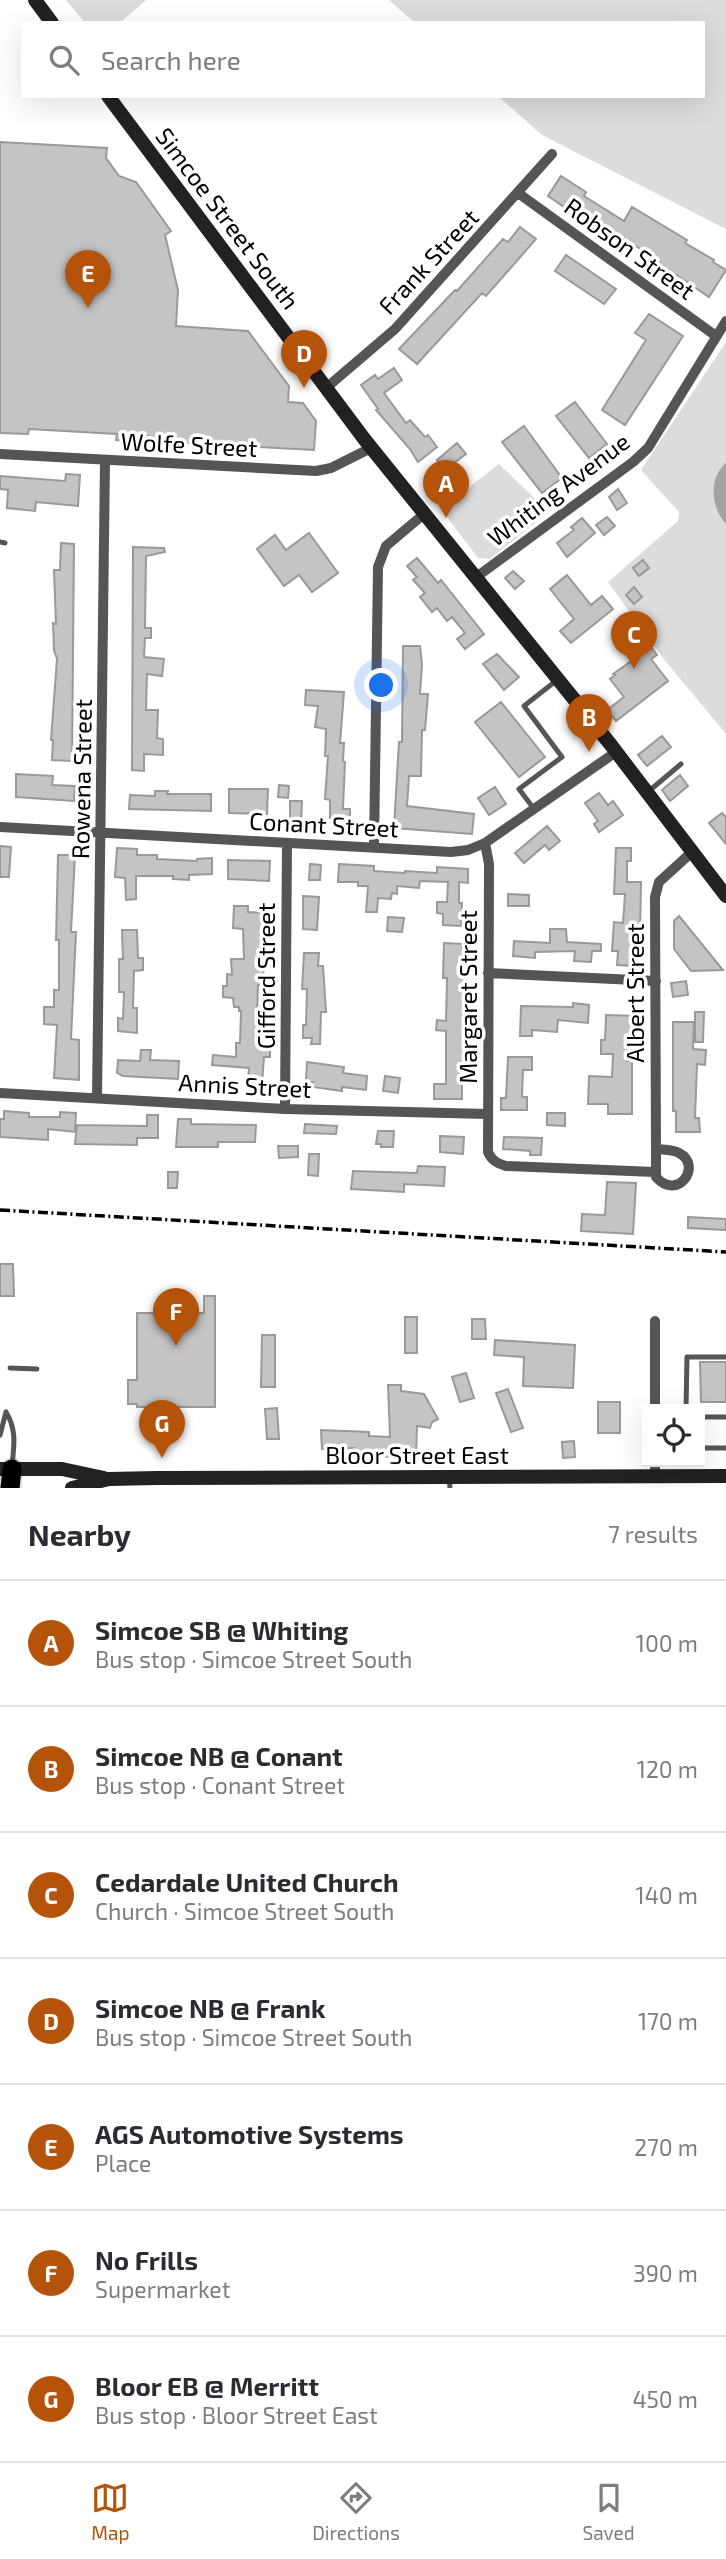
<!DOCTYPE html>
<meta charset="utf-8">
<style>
body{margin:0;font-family:"Exo 2",sans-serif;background:#f7f7f7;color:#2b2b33}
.controls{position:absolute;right:21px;bottom:21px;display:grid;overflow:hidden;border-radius:0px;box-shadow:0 7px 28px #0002}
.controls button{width:63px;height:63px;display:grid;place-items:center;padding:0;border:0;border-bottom:2px solid #e1e1e2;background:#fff;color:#2b2b33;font:35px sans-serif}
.you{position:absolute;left:382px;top:686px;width:24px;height:24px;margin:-18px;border:5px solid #fff;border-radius:50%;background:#1a73e8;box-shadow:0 0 0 10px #1a73e833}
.badge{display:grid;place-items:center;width:46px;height:46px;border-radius:50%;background:#b45309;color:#fff;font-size:23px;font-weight:700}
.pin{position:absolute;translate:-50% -58px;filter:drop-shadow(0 2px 4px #0008)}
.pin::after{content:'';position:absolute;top:37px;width:24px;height:21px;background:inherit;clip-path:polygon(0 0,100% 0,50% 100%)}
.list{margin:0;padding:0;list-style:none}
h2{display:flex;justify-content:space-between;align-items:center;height:91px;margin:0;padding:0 28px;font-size:30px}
h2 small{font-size:23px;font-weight:400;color:#7c7c81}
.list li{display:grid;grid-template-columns:46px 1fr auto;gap:21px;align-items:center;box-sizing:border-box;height:126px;padding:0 28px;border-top:2px solid #e1e1e2}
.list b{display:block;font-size:26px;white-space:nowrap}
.list p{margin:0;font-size:23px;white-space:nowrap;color:#7c7c81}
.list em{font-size:23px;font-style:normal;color:#7c7c81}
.icon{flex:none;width:38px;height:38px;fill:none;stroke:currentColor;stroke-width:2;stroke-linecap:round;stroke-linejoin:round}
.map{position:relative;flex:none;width:726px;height:1488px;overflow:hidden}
.search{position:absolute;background:#fff;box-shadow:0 7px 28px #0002;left:21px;right:21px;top:21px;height:77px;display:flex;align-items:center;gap:18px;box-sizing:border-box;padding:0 24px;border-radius:0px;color:#7c7c81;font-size:26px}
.sheet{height:973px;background:#fff}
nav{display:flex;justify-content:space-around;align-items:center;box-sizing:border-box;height:98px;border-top:2px solid #e1e1e2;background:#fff;font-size:19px;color:#7c7c81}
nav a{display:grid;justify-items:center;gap:4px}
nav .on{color:#b45309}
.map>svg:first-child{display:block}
.green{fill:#dcdcdc}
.water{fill:#a3a3a3}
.building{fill:#c4c4c4;stroke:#999;stroke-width:2}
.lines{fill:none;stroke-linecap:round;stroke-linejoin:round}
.motorway-casing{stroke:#dbdbdb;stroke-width:23}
.service{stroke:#555;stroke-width:5}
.minor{stroke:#555;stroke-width:10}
.secondary{stroke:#222;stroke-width:14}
.motorway{stroke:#000;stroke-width:19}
.rail{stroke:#000;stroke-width:3.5;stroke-dasharray:10 3.5 2 3.5;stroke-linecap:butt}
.labels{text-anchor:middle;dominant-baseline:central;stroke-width:7;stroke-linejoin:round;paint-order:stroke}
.street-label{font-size:24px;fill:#000;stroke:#fff}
</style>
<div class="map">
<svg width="726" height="1488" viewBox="0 0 726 1488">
<rect width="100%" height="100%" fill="#fff"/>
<path class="green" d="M66 0H146L120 23H85Z
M389 0H726V229L542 135 498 96H703V23H415Z
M726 342V734L663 658 608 582 678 521 679 512 641 470Z
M499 464 549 512 490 559 478 558 441 509Z"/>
<path class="water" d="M726 463V524C711 508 708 478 726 463Z"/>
<path class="building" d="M0 142 107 148 106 158 119 176 136 182 171 231 165 235 178 290 176 326 248 331 289 386 288 402 303 403 316 421 314 450 153 441V437L127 435V441L116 440 117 434 29 429 28 434 0 433Z
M561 176 586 192 584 196 624 221 632 207 687 240 685 243 714 260 713 262 726 270 709 297 659 263 660 261 606 228 603 232 587 223 548 196Z
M520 227 536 239 486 296 482 293 417 364 399 349 455 290 457 291 503 239 508 242Z
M566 255 616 289 604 304 555 271Z
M649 314 683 336 625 425 602 410 646 340 635 333Z
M394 368 402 380 384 393 406 423 410 420 425 437 428 435 437 447 418 462 410 449 376 410 378 409 361 385 375 375 378 379Z
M575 402 607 444 589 458 556 416Z
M524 426 562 478 542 493 502 442Z
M457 443 466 454 446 469 437 460Z
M66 474 80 475 78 506 36 502 35 511 7 508 8 490 0 489V476L65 481Z
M618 489 627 503 617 510 609 497Z
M607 517 615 526 604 535 596 525Z
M582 518 595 533 567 557 557 543 574 530 571 527Z
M309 533 338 573 312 592 299 575 284 586 257 549 275 535 286 550Z
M61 543 74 544 72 761 52 760 53 740H51L57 659 54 650 53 623 56 624 54 570H60Z
M133 547 164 548 165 552 146 556 145 628H151V638H145L144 657 164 659 162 676 147 674 146 710H158L157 738 163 739V755L144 754V771L132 770Z
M417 558 438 583 441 580 484 634 465 649 457 639 465 633 452 617 447 621 437 608 432 612 420 597 425 593 413 580 417 577 407 566Z
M643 560 649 568 639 576 633 568Z
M513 571 524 581 515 589 505 578Z
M567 575 591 605 602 596 613 609 571 643 560 631 574 619 550 589Z
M634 587 642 597 634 604 626 595Z
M403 646H420L422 665 420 694H428L425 730H422L421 776H409L407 806 474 814 472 834 394 828 399 742H402Z
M651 647 657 655 651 659 668 681 616 721 607 710 624 697 610 679 615 675 613 674Z
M497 654 519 677 504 690 483 664Z
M306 690 344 692 340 743H344L343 761 345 762 343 809H350V826L337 827V818H330V800L325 799 328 756H325L326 729 315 727 318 706 305 705Z
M501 702 545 757 519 777 475 722Z
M662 736 671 747 647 766 638 755Z
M16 774 53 776 52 785 75 786 74 801 16 797Z
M680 775 688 786 670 801 662 790Z
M279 785 289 786 288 798 278 797Z
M495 787 506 804 489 815 478 798Z
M229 789H268L267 814 229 813Z
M155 791H168L167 794H211V811L129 809 130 795 155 796Z
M599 793 608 805 613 801 623 815 599 832 594 824 598 821 585 803Z
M290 801H302L301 823 290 822Z
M722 813 726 817V844L709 823Z
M547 826 560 841 549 850 545 845 524 863 515 853Z
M0 846 11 847 9 877H0Z
M117 848 137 849V855H157V859L197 861V859L212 858V874L189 875V880L173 879V876H136V899L126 900 125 878 115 877Z
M616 848H631V861H627V882H641L640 934 634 933 633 966 617 965 618 951H612L614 922 623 923 625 894H614Z
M58 855H75L71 932H76L71 1039 79 1040V1080L54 1078 57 1025 44 1024V1007H54V990H59V940H56Z
M228 860 270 861 269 881 228 879Z
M310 864 321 865 320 880H309Z
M339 864 374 866V871L405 873V871L437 873V867L468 869V883L459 882V903H462L461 926 443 925V914L437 913V902H447L448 882 420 881 419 888 397 886V894L392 893 391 899 378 898 377 912H366L368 886H358V882H338Z
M508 894 529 895V906H508Z
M303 896 319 897 317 930 303 929Z
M234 906H248V912L265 913 263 985H258L257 1016H262L260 1044H270V1057H264L262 1084 248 1083 249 1068 212 1065 213 1055 236 1057V1043H240L241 1011H239V1007H234L233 998 223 997V986H227V974L232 975 231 959H244L243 929 233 928Z
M679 916 723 970 691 971 674 949V921Z
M388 917 404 918 402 932 387 931Z
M550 929H566L567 942 601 944V951H592L591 962 574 961 575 951 535 952V958L513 956 514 941 550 943Z
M122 930H137L138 958H143V970L134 971 133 1008H137V1033L118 1031V1018L123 1019 124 992H119V959H123Z
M444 943 462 944 464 1022H468V1071H462V1099H434V1084H446V1031L436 1030 437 1020 446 1021 447 978H443Z
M304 953H319L318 966H323L326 1012H321L320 1044H311L312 1038H303V1025H306L307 989H302Z
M686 981 688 995 673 997 671 983Z
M573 1003 589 1005 588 1023 558 1020 557 1032 532 1030V1036H520L521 1006 573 1007Z
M695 1012H704L703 1042H695Z
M606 1015 635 1016 634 1038 628 1037 627 1061H632V1114H608V1104H588L589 1076 612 1077 613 1054H601V1040H605Z
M673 1022H694L693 1049 706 1050 705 1065 697 1064 695 1118H699L700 1132H676V1111H673Z
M141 1050H151L150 1060 179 1061 178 1079 123 1076 117 1073 118 1060 140 1061Z
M508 1057H532V1070H523L522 1097H527V1110H501V1098H506Z
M307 1062 344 1067 343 1073 367 1076 366 1090 342 1087V1091L313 1087V1082L306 1081Z
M385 1076 400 1078 398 1093 383 1091Z
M4 1111 29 1113V1117H60V1112L76 1113 75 1132 48 1129V1140L0 1137V1119H4Z
M547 1113H565V1126L547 1125Z
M147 1115H158V1138H137V1145L75 1144 77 1125 147 1126Z
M178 1119H191V1124L256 1125 255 1142H218V1147H176Z
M305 1124 337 1126 336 1134 304 1133Z
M378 1131H394L393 1147H381V1144H376Z
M440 1136 464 1137 463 1154 440 1152Z
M504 1137 542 1138 541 1155H530V1151L503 1149Z
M278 1146H298V1157L279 1158Z
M309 1154H319L318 1176 308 1175Z
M418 1166 445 1167 444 1186 404 1184V1192L351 1189 353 1171 417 1173Z
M168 1172H178L177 1188H168Z
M607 1182 636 1183 633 1234 581 1231 582 1214 605 1215Z
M688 1217 726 1219V1230L688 1228Z
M0 1264H13L14 1296H0Z
M204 1296H215V1407H137V1404H128V1380H137V1313H204Z
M405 1317H417V1353H405Z
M472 1319H485L486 1339H472Z
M262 1335H275V1387H261Z
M495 1340 575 1345 573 1388 523 1386 524 1357 494 1355Z
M700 1362H726V1402H701Z
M466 1373 474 1398 460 1402 452 1377Z
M388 1385H401V1391L424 1394 438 1419 432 1422 430 1428 417 1426 416 1457 354 1456V1448L322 1449 321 1430 369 1432V1436L390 1437Z
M508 1389 523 1428 511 1432 496 1393Z
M598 1402H620V1433H598Z
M277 1408 279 1439H267L265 1409Z
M574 1441 575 1457 563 1458 562 1442Z"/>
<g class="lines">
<defs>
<path id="motorway" d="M10 1488 12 1469"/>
</defs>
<use href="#motorway" class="motorway-casing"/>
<path class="service" d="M0 542 5 543
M649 791 681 764
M534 809 519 789 562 757 524 706 557 680
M10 1368 37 1369
M686 1409 687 1357H726
M6 1412C17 1430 14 1446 12 1466
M700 1417H726
M0 1435 6 1412
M700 1448H726
M449 1477 450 1488"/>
<path class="minor" d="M518 193 716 336
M326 388 395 329 552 154
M0 454 316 471 331 468 371 448
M475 578 633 462 648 448 726 321
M0 827 451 852 468 850 485 843 616 752
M485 843 489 864 488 1152C492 1161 497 1163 506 1166L655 1172
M374 847 378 567 386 546 424 514
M488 973 656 981
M0 1093 285 1109 488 1114
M97 1098 105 461
M285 1109 287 843
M656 1149 655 897 659 882 692 852
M656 1149C663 1150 672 1149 679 1153 703 1165 678 1202 656 1177Z
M655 1321V1409
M655 1462V1476"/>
<path class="secondary" d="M35 0 52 23
M108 96 365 440 611 745 726 896
M0 1469H62L104 1478
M72 1488 109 1479 157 1478 726 1476"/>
<use href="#motorway" class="motorway"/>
<path class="rail" d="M0 1210 726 1252"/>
</g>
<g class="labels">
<g class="street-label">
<text transform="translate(228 218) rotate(53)">Simcoe Street South</text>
<text transform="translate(630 248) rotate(36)">Robson Street</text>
<text transform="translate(428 261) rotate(-47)">Frank Street</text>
<text transform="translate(189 444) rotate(3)">Wolfe Street</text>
<text transform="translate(558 489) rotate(-37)">Whiting Avenue</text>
<text transform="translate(81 779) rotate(-89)">Rowena Street</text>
<text transform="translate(324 824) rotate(3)">Conant Street</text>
<text transform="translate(265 976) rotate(-90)">Gifford Street</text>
<text transform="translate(634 993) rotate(-90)">Albert Street</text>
<text transform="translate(467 997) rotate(-90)">Margaret Street</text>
<text transform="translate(245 1085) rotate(3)">Annis Street</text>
<text x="417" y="1454">Bloor Street East</text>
</g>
</g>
</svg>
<div class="controls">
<button><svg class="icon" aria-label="locate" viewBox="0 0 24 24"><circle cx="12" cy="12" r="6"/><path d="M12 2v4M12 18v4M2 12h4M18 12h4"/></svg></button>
</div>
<div class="you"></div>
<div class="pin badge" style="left:446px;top:518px">A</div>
<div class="pin badge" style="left:589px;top:752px">B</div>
<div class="pin badge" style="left:634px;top:669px">C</div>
<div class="pin badge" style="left:304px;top:388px">D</div>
<div class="pin badge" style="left:88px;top:308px">E</div>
<div class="pin badge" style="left:176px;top:1346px">F</div>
<div class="pin badge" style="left:162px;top:1458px">G</div>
<div class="search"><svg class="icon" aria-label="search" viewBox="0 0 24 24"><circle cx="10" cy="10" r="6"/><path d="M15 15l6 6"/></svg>Search here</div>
</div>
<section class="sheet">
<h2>Nearby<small>7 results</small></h2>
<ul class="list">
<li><span class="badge">A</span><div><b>Simcoe SB @ Whiting</b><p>Bus stop · Simcoe Street South</p></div><em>100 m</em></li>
<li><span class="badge">B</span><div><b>Simcoe NB @ Conant</b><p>Bus stop · Conant Street</p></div><em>120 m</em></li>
<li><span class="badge">C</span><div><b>Cedardale United Church</b><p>Church · Simcoe Street South</p></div><em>140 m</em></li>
<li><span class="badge">D</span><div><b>Simcoe NB @ Frank</b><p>Bus stop · Simcoe Street South</p></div><em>170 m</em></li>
<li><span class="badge">E</span><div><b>AGS Automotive Systems</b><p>Place</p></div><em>270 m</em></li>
<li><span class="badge">F</span><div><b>No Frills</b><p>Supermarket</p></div><em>390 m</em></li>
<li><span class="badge">G</span><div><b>Bloor EB @ Merritt</b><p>Bus stop · Bloor Street East</p></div><em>450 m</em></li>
</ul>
</section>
<nav>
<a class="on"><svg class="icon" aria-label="map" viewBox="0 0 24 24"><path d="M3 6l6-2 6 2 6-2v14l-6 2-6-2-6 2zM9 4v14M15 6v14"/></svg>Map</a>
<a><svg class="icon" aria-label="directions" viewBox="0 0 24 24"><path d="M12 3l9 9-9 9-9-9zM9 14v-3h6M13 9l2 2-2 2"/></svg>Directions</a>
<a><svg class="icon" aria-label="saved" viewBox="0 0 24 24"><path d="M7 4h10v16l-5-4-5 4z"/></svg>Saved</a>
</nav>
